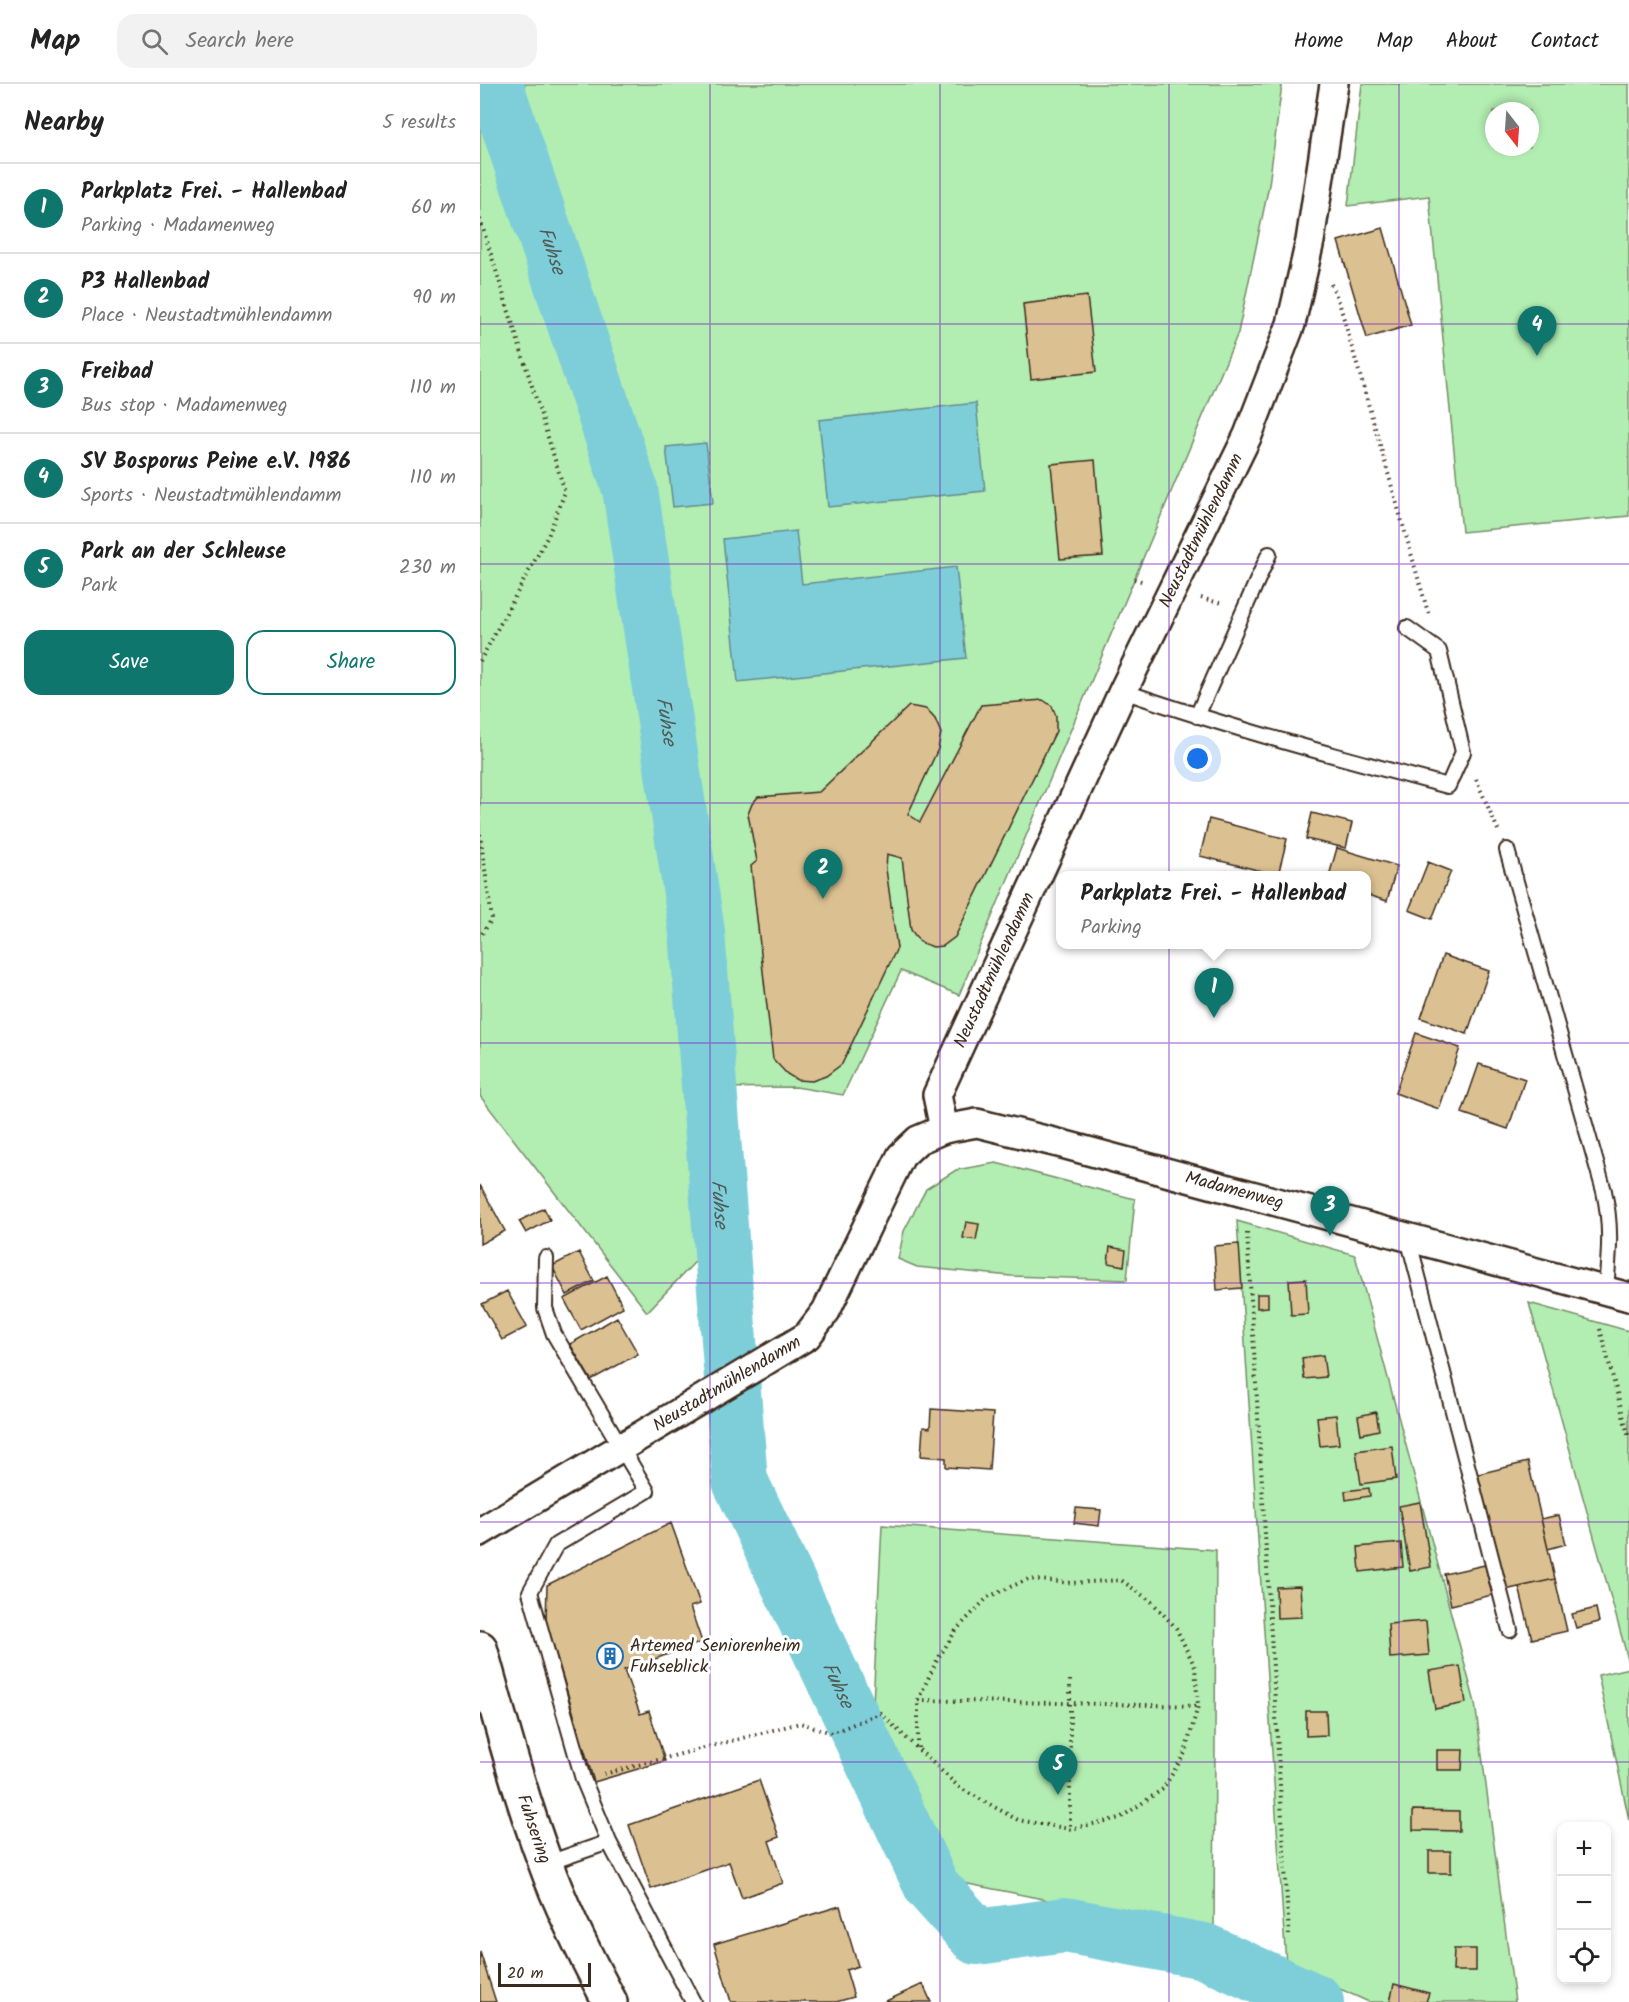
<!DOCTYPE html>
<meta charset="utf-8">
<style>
body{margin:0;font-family:Kalam,sans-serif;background:#f2f2f2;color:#222}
.controls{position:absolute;right:18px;bottom:18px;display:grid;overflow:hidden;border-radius:12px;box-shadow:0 3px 9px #0003}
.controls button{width:54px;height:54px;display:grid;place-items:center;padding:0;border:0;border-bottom:2px solid #e0e0e0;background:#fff;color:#222;font:30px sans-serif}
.compass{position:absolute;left:1005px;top:18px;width:54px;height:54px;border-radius:50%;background:#fff;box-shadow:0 3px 9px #0003;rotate:163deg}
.scale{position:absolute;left:18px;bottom:15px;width:93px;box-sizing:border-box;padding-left:6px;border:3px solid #3b2a1e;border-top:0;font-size:16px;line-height:21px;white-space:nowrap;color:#3b2a1e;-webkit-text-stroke:4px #fff;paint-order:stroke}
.you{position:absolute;left:718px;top:675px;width:21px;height:21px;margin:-15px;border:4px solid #fff;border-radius:50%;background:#1a73e8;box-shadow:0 0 0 9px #1a73e833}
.badge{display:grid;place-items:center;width:39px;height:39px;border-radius:50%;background:#0f766e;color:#fff;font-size:20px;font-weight:700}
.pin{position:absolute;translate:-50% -50px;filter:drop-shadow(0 2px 3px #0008)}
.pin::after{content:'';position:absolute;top:32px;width:21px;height:18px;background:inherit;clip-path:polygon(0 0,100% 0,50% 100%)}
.popup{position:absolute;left:576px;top:787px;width:315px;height:78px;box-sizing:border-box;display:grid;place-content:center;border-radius:12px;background:#fff;filter:drop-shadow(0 2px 4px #0005);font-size:20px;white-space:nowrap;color:#767676}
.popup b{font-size:22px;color:#222}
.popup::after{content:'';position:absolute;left:50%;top:100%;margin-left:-12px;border:12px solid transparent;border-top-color:#fff}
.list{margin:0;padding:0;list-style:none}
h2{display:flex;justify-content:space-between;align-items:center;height:78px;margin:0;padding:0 24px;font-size:26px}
h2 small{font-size:20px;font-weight:400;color:#767676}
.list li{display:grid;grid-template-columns:39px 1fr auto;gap:18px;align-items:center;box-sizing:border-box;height:90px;padding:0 24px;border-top:2px solid #e0e0e0}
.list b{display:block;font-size:22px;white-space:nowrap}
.list p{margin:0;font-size:20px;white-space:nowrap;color:#767676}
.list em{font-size:20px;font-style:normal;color:#767676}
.actions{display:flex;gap:12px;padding:18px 24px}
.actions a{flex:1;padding:14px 0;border:2px solid #0f766e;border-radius:18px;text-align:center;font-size:21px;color:#0f766e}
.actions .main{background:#0f766e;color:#fff}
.icon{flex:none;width:33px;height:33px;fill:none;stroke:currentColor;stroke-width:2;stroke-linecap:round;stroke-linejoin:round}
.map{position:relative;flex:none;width:1149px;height:1918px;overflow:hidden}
header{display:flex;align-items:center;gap:36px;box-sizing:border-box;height:84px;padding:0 30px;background:#fff;border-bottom:2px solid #e0e0e0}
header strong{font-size:28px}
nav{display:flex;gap:33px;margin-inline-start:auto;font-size:21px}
.search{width:420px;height:54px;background:#f2f2f2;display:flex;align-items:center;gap:15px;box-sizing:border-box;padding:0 21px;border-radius:18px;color:#767676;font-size:22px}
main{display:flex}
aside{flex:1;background:#fff}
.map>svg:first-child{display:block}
.green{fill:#b2edb2;stroke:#768c68;stroke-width:1.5;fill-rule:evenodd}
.water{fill:#7eced9;stroke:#638c8e;stroke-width:1.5}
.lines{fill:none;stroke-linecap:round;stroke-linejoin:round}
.river{stroke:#7eced9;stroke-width:56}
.building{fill:#dbc191;stroke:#3b2a1e;stroke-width:1.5}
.service-casing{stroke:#3b2a1e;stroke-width:18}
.minor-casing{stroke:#3b2a1e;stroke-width:32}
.tertiary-casing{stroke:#3b2a1e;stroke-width:38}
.path{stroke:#3b2a1e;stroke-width:4;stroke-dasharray:1.5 4.5;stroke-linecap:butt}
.service{stroke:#fff;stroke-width:14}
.minor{stroke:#fff;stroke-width:27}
.tertiary{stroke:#fff;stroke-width:33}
.grid{fill:none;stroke:#7b2cbf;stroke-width:1.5;stroke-opacity:0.55}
.labels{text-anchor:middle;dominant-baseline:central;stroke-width:6;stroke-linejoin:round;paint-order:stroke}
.street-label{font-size:18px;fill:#3b2a1e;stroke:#fff}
.poi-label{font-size:18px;fill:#3b2a1e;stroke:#fff;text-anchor:start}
.water-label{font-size:20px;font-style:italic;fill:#4f5b56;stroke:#fff}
</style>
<header>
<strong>Map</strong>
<div class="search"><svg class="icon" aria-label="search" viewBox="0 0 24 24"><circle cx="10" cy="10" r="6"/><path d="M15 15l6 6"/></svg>Search here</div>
<nav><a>Home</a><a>Map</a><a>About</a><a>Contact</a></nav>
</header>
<main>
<aside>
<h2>Nearby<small>5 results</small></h2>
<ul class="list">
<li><span class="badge">1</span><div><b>Parkplatz Frei. - Hallenbad</b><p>Parking · Madamenweg</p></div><em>60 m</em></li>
<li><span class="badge">2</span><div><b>P3 Hallenbad</b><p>Place · Neustadtmühlendamm</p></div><em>90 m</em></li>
<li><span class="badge">3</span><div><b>Freibad</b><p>Bus stop · Madamenweg</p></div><em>110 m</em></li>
<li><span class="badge">4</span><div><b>SV Bosporus Peine e.V. 1986</b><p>Sports · Neustadtmühlendamm</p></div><em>110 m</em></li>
<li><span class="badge">5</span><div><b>Park an der Schleuse</b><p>Park</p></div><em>230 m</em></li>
</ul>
<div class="actions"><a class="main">Save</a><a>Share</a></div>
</aside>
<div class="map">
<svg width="1149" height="1918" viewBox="0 0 1149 1918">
<rect width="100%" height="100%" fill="#fff"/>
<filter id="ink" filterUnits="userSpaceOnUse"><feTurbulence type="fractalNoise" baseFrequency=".0167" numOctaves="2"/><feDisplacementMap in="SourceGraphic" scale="12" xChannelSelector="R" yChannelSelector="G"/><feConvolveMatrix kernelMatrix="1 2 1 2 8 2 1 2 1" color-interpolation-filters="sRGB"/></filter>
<g filter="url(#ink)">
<path class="green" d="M0 0H802L789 101 758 249 479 911 421 887 363 1011 316 1003 242 1004 254 1137 167 1228 0 1012Z
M882 0H1149V432L982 448 949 112 868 122ZM1014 27H1050V63H1014Z
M516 1079 655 1115 647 1196 531 1192 437 1183 418 1175 424 1147 446 1105 476 1086Z
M757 1137 875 1171 995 1619 1035 1918H889L806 1881Z
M1049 1219 1149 1247V1579Z
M402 1441 736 1466 734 1849 463 1795 379 1626 393 1620Z
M1149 1584V1736L1118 1591Z"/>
<path class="water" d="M496 319 505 407 348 423 339 336Z
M226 359 233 419 193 423 186 363Z
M316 447 322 500 476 483 486 574 258 598 243 455Z"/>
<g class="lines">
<path class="river" id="s1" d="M15 0 150 405 217 848 260 1397 452 1803 497 1853 585 1841 724 1867 836 1918"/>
</g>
<path class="building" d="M903 144 931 241 887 254 858 157Z
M607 212 616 288 551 295 543 220Z
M615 376 623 472 580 475 571 380Z
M563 616 572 622 576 632V647L475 853 463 862 453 863 440 858 431 846 422 774 407 770 406 785 417 864 362 980 346 992 332 997 317 996 307 990 293 975 271 782 277 777 268 730 272 720 278 713 339 708 429 622 446 625 455 635 461 649 458 665 428 730 440 738 501 621Z
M832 729 872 739 866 764 826 755Z
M729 735 807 755 798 791 720 772Z
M857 764 917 782 907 817 887 811V792H849Z
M948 778 971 787 952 835 929 826Z
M963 871 1009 887 987 950 941 934Z
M936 949 980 964 959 1025 915 1009Z
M999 980 1045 995 1028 1045 982 1029Z
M0 1101 25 1147 0 1160Z
M64 1124 70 1136 46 1149 39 1137Z
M486 1138 499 1140 496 1156 483 1154Z
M759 1160 762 1204 737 1206 734 1162Z
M630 1163 646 1166 644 1182 628 1179Z
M99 1168 114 1197 87 1211 72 1182Z
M127 1192 143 1223 101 1246 84 1215Z
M826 1195 828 1230 811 1231 809 1196Z
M27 1207 47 1243 22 1256 2 1220Z
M777 1210H788V1223L777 1224Z
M137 1233 158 1270 111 1296 90 1260Z
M843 1271 846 1293 824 1295 822 1274Z
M451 1325 513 1329 509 1386 466 1383V1374L441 1372 443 1343 450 1344Z
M896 1328 899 1346 881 1350 878 1332Z
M856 1331 859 1360 840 1362 837 1333Z
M912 1362 916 1395 881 1400 876 1367Z
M1048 1378 1075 1495 1025 1506 998 1390Z
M889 1404 890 1412 866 1416 865 1407Z
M940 1418 951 1483 930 1487 919 1422Z
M596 1424 621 1426 619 1442 594 1439Z
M1079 1431 1086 1460 1068 1465 1061 1435Z
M191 1439 220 1520 210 1523 222 1558 144 1586 160 1630 169 1627 185 1677 114 1698 66 1537 67 1501Z
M921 1459 923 1483 880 1488 878 1463Z
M1005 1481 1012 1511 971 1521 964 1490Z
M1075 1495 1087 1547 1052 1555 1039 1503Z
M820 1502 822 1533 797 1534 796 1503Z
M1116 1524 1119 1538 1096 1544 1092 1530Z
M946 1537 949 1571 910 1574 908 1540Z
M980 1582 986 1619 955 1625 949 1587Z
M826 1627H846L847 1651 826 1652Z
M957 1666H983L982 1686H957Z
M279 1696 299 1753 289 1757 303 1799 262 1814 249 1778 171 1805 149 1741Z
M933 1726 979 1727V1747L933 1746Z
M949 1767H971V1789H949Z
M360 1822 378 1882 366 1886 374 1913 356 1918H251L234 1860Z
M974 1865H996V1887H973Z
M0 1868 16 1918H0Z
M443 1900 451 1918H404Z
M914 1900 949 1909 946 1918H910Z"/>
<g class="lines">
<defs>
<path id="service" d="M643 607C750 644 858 673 968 702L983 668 959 567 927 544
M717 632 789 470
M1027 766 1124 1107C1132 1144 1129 1169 1126 1206
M928 1154 1030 1546
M66 1174 65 1224 74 1250 167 1407 76 1461 50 1508 103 1695 129 1758
M65 1780 129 1758 213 1918"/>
<g id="minor">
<path id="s2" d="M464 1045 457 1011 643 607 768 351 811 240 830 157 854 0"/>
<path id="s3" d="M0 1448 327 1252 346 1227 421 1072 438 1056 464 1045 497 1039 582 1060 1149 1213"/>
</g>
<g id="tertiary">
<path id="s4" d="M0 1564C20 1636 39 1708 65 1778 82 1826 106 1873 130 1918"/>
</g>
</defs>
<use href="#service" class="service-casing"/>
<use href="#minor" class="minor-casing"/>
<use href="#tertiary" class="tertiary-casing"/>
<path class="path" d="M0 135 85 408 68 452 0 577
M851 200 859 218 949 532
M654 495 665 498
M721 514 743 520
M996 695 1018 746
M0 750 12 835 0 853
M767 1149 809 1851
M1120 1245 1149 1354
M590 1596V1745
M438 1616 718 1622
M124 1690 320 1639 352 1649 400 1629 438 1665 480 1704 538 1736 590 1745 640 1734 683 1705 705 1669 718 1622 715 1583 696 1544 672 1518 641 1496 592 1499 548 1495 508 1513 476 1546 456 1578 438 1616V1665"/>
<use href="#service" class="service"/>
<use href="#minor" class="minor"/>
<use href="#tertiary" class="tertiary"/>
</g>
</g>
<path class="grid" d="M230 0V1918M460 0V1918M689 0V1918M919 0V1918M0 240H1149M0 480H1149M0 719H1149M0 959H1149M0 1199H1149M0 1438H1149M0 1678H1149"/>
<defs>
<symbol id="building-ring" viewBox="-11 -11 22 22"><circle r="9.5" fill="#fff" stroke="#1f6fb2" stroke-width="1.5"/><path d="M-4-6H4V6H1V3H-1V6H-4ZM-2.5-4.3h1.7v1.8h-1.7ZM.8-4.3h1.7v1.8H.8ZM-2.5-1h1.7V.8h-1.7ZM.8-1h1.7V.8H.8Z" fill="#1f6fb2"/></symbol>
</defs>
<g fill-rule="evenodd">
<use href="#building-ring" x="115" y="1557" width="30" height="30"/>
</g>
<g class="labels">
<g class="street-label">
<text stroke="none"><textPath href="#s2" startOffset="658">Neustadtmühlendamm</textPath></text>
<text stroke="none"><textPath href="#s2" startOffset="172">Neustadtmühlendamm</textPath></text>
<text stroke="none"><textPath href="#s3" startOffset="936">Madamenweg</textPath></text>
<text stroke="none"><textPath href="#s3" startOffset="288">Neustadtmühlendamm</textPath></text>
<text stroke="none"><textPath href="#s4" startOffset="189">Fuhsering</textPath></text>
</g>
<g class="poi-label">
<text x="150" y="1562">Artemed Seniorenheim<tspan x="150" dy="21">Fuhseblick</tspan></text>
</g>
<g class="water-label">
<text stroke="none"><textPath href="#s1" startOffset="176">Fuhse</textPath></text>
<text stroke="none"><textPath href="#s1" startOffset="662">Fuhse</textPath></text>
<text stroke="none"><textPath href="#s1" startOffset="1148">Fuhse</textPath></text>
<text stroke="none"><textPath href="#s1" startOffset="1652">Fuhse</textPath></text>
</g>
</g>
</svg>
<div class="controls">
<button>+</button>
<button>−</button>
<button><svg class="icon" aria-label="locate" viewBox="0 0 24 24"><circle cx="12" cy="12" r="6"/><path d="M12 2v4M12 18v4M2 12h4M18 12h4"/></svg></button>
</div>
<svg class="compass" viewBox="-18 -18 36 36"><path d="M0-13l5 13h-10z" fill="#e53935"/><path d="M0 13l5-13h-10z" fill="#767676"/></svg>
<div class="scale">20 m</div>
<div class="you"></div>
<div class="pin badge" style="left:734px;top:934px">1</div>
<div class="popup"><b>Parkplatz Frei. - Hallenbad</b>Parking</div>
<div class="pin badge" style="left:343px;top:815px">2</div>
<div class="pin badge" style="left:850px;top:1152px">3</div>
<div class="pin badge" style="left:1057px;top:272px">4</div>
<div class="pin badge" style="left:578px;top:1711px">5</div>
</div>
</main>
